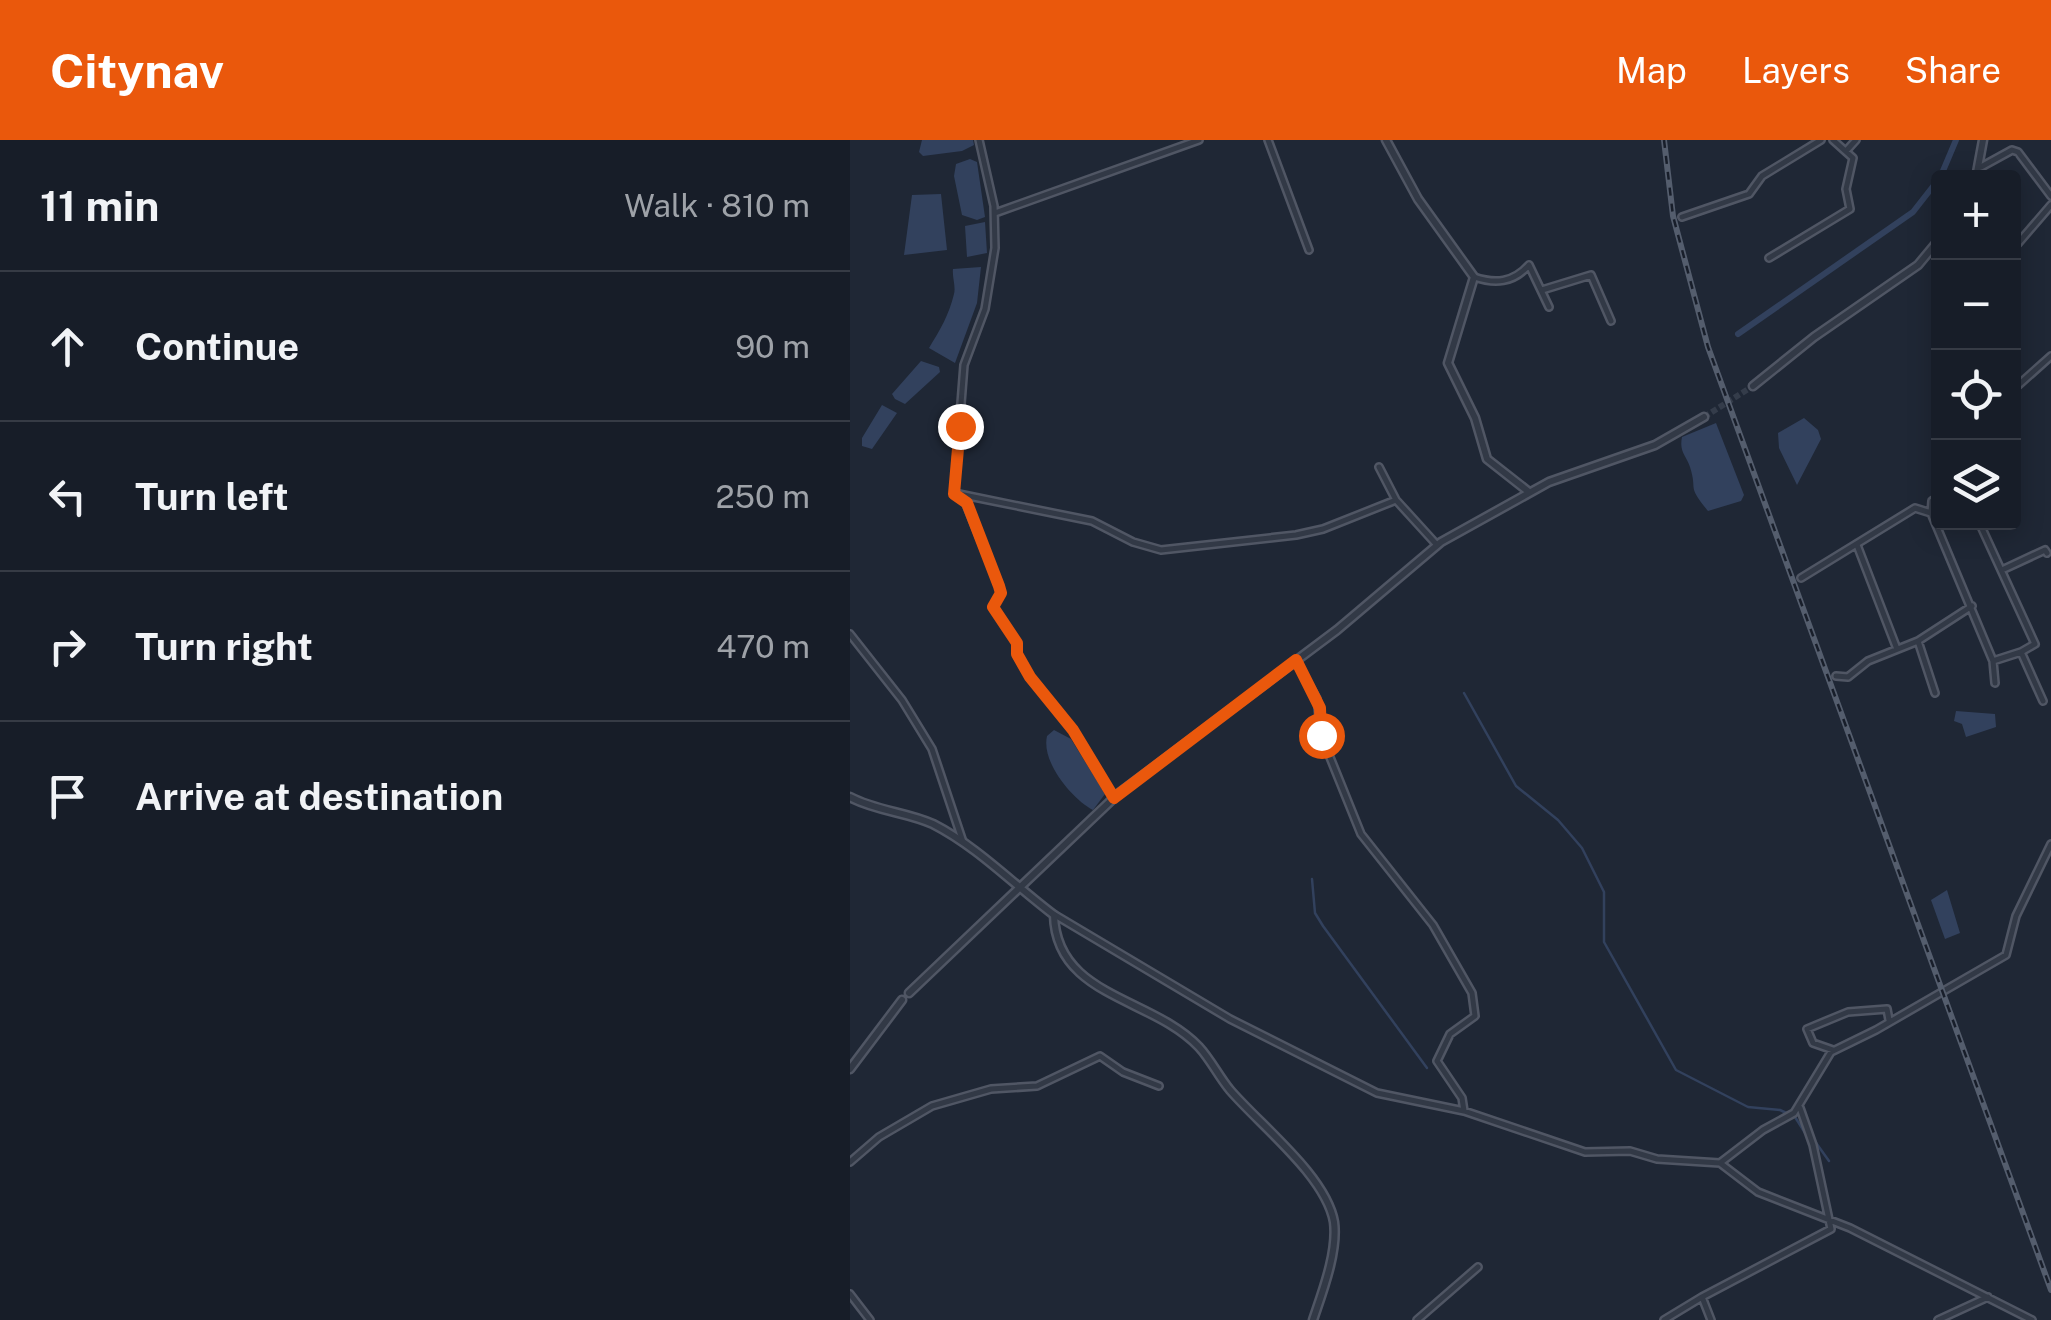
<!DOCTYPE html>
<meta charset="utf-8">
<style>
body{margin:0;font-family:"Public Sans",sans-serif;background:#242a34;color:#f1f3f6}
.controls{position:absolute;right:30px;top:30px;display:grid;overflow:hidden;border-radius:10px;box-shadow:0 5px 25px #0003}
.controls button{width:90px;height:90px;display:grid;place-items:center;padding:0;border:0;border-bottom:2px solid #363b45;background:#171d28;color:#f1f3f6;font:50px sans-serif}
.stop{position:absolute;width:30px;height:30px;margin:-22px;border:8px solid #ea580c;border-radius:50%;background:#fff}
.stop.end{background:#ea580c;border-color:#fff;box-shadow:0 2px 10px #0008}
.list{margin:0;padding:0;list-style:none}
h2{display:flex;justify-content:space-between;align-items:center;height:130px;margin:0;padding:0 40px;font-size:42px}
h2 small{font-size:32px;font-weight:400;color:#9ea2a8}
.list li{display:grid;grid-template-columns:65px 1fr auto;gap:30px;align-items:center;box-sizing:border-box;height:150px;padding:0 40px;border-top:2px solid #363b45}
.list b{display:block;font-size:38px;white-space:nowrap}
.list em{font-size:32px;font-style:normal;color:#9ea2a8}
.icon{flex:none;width:55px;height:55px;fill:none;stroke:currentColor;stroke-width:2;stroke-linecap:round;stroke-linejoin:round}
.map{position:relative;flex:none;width:1201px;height:1180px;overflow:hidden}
header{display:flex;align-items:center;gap:60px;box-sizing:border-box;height:140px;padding:0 50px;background:#ea580c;color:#fff}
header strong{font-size:48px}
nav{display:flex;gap:55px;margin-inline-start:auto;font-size:35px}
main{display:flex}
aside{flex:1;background:#171d28}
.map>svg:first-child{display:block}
.water{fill:#32415d}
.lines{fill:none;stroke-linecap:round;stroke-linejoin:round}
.stream{stroke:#32415d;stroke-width:2.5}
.canal{stroke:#32415d;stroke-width:6}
.tertiary-tunnel{stroke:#343c4a;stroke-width:6;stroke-dasharray:6 3;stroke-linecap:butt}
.minor-casing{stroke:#505664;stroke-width:10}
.tertiary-casing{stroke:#505664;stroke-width:11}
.minor{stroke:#323946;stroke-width:5}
.tertiary{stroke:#323946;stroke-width:6}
.rail-casing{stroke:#545d6d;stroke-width:6}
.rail{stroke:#181e2a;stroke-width:2.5;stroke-dasharray:8;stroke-linecap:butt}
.route{stroke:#ea580c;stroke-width:12}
</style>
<header>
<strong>Citynav</strong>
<nav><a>Map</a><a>Layers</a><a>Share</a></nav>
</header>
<main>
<aside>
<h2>11 min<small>Walk · 810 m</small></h2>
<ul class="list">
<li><svg class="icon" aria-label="ahead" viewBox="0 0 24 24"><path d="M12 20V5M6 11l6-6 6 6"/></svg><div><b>Continue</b></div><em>90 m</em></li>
<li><svg class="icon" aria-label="left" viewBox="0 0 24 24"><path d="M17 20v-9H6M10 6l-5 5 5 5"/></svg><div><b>Turn left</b></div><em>250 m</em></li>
<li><svg class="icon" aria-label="right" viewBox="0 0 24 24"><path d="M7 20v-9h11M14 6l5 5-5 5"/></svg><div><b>Turn right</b></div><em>470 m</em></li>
<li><svg class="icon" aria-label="arrive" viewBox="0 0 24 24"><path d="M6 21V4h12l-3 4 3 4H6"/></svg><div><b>Arrive at destination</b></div></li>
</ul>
</aside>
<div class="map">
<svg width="1201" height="1180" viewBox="0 0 1201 1180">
<rect width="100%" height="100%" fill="#1f2735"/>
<path class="water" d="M72 0H123L124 5 112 11 73 16 69 12Z
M120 19 127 22 135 77 127 80 112 75 104 36 106 24Z
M91 54 97 110 54 115 62 55Z
M135 82 137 113 117 117 115 86Z
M131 127 127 163 105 223 79 208C90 190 99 175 104 154 106 147 102 137 103 129Z
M71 221 89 227 90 232 55 264 45 259 42 254Z
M32 265 47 273 22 309 12 306V298Z
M954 278 968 290 971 299 947 345 929 308 928 293Z
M866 283 894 355 891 361 858 371C836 344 848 352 840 327 836 315 829 312 832 297Z
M1106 571 1145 574 1146 587 1116 597 1112 584 1104 581Z
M204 590 221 599 255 654 243 670C222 659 191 622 197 596Z
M1097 750 1110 793 1095 799 1081 760Z"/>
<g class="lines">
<path class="stream" d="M614 553 666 646 708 680 732 708 754 752V802L826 930 898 967 930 970 945 977 957 996
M462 739 465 773 473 786 577 928
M964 1000 979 1021"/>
<path class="canal" d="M1090 38 1106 0
M888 194 1063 72 1088 40"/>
<path class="tertiary-tunnel" d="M854 277 903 246"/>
<defs>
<path id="minor" d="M129 0 144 66 145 108 135 169 114 225 104 353 242 381 283 402 311 410 446 395 473 389 546 360
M418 0 459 110
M996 11 1006 0
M1131 27 1162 10 1168 12 1201 56
M145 73 349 0
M832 77 899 54 912 36 971 0
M1164 108 1201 65
M1083 109 1088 117
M919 118 1000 69 996 49 1003 18 983 0
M624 137C645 144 663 143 679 125L699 167
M692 150 741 135 761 181
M1164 249 1201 216
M529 327 546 360 587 405
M114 359 149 445 151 453 143 467 167 503V515L180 537 223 590 264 658
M1081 373 1143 521 1171 512 1193 561
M1129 382 1185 504 1171 512
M1007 405 1047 509
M1152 430 1195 410 1197 413
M951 438 1065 368 1081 373 1082 361 1088 357
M0 494 52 560 82 609 113 702
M1068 501 1085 553
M445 520 467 559 471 595 511 694 583 785 622 853 625 876 600 894 587 921 612 958 614 971
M1143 521 1145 543
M986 536 998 537 1018 521 1068 501 1122 466
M205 775 380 879 527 953 614 971 735 1012 780 1011 807 1019 870 1023 913 990 944 973 981 912 1026 890 1156 815 1166 776 1201 704
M983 910 963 903 957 889 998 872 1037 869 1039 880
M0 1022 29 997 82 966 141 949 187 946 250 916 273 932 309 946
M870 1023 908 1052 1000 1088 1182 1180
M0 1154 20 1180
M567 1180 628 1127
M814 1180 852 1157
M861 1180 852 1157 981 1089 963 1005 950 968
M1088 1180 1138 1157"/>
<path id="tertiary" d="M536 0 568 59 624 137 598 223 625 278 637 319 679 352
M1126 38 1133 0
M903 246 964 197 1068 125 1088 101
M0 657C26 671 57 672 83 684 128 707 164 745 204 775 206 857 302 857 349 907 361 920 369 937 380 950 410 985 476 1036 484 1082 488 1112 472 1153 463 1180
M59 853 268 654 487 490 591 402 699 342 805 305 854 277
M0 929 52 860"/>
</defs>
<use href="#minor" class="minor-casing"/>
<use href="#tertiary" class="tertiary-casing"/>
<use href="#minor" class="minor"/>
<use href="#tertiary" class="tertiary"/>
<defs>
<path id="rail" d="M814 0 823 76 858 207 1201 1150"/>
</defs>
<use href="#rail" class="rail-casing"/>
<use href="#rail" class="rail"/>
</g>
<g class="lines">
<path class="route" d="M110 286 104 354 117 363 149 446 151 453 143 467 167 503V514L180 537 223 590 264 658 446 520 470 568 471 595"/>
</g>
</svg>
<div class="controls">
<button>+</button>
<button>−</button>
<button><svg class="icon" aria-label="locate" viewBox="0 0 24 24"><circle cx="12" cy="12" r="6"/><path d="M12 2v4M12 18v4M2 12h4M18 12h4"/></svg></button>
<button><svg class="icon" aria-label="layers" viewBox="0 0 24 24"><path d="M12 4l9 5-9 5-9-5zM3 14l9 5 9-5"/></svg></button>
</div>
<div class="stop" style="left:471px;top:595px"></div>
<div class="stop end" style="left:110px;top:286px"></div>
</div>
</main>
